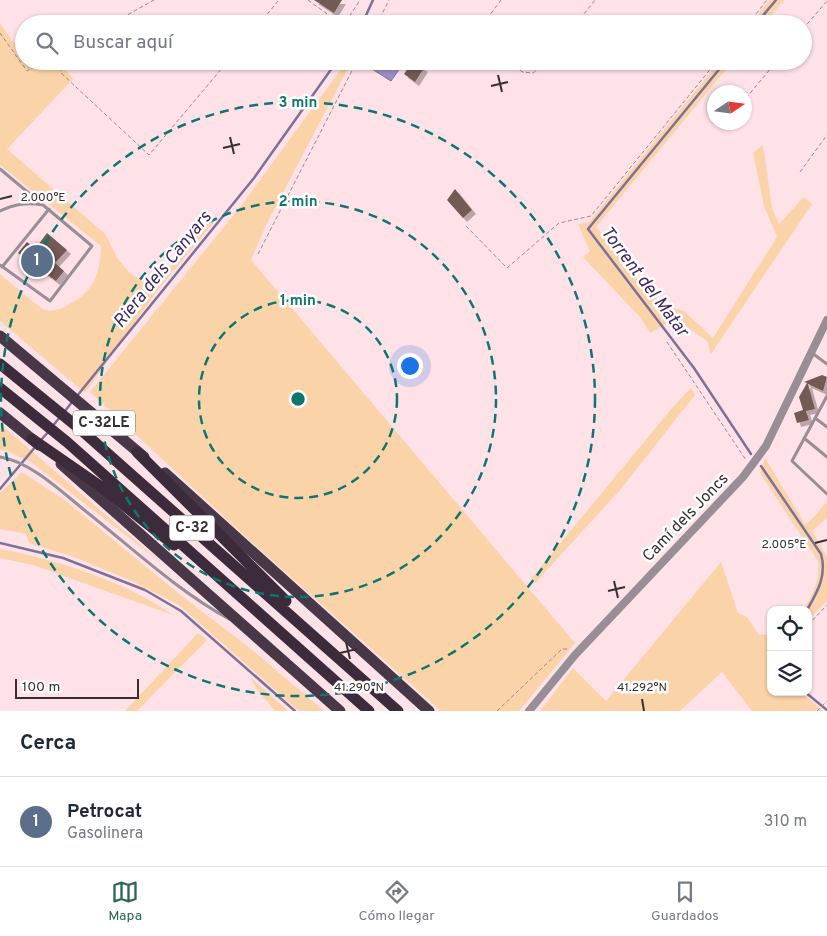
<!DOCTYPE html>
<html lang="es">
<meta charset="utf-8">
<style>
body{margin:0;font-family:Overpass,sans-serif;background:#f2f2f3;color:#1f2937}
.controls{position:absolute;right:15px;bottom:15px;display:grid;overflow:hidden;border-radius:10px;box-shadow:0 1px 4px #0004}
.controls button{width:45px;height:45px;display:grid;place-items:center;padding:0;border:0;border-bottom:1px solid #e0e1e3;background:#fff;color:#1f2937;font:25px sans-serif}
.compass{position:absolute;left:707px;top:85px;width:45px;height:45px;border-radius:50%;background:#fff;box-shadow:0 1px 4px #0004;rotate:77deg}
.scale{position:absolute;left:15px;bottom:12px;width:124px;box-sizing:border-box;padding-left:5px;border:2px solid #392e31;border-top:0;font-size:14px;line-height:18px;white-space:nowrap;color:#392e31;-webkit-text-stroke:4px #fff;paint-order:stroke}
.you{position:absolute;left:409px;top:365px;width:18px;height:18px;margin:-12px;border:4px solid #fff;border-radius:50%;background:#1a73e8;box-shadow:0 0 0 8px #1a73e833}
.badge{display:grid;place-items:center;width:32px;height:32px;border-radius:50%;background:#2c6853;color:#fff;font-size:16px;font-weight:700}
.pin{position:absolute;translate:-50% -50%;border:2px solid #fff;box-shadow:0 1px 5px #0006}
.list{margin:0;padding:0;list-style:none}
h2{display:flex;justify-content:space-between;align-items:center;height:65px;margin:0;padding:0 20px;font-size:21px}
h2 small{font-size:16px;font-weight:400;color:#747a83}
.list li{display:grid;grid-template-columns:32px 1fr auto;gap:15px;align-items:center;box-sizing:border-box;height:90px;padding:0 20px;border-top:1px solid #e0e1e3}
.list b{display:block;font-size:19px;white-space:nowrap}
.list p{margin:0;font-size:16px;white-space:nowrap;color:#747a83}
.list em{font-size:16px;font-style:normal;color:#747a83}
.icon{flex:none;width:28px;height:28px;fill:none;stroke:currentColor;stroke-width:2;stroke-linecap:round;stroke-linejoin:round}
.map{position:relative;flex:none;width:827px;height:711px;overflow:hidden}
.search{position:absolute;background:#fff;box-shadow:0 1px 4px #0004;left:15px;right:15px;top:15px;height:55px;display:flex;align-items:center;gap:12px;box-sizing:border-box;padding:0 18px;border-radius:28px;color:#747a83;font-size:19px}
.sheet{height:155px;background:#fff}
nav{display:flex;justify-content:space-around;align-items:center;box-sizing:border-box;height:70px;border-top:1px solid #e0e1e3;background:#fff;font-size:14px;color:#747a83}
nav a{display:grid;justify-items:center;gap:2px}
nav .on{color:#2c6853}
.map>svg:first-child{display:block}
.green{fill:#fbd3a9}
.water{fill:#9c8ec6;stroke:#7e7199}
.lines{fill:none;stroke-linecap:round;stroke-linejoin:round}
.stream{stroke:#7e7199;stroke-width:2.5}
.building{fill:#735a54;filter:url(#shadow)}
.path{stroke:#9d888d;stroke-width:1;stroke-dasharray:4 2.5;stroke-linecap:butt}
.service{stroke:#978e96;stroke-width:3}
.tertiary{stroke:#978e96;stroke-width:8}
.trunk{stroke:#483847;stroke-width:11}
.motorway{stroke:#3c2c3b;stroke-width:11}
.ticks{fill:none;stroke:#392e31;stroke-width:2}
.ring{fill:none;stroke:#0f766e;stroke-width:2.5;stroke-dasharray:9 6}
.labels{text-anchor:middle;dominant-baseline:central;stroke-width:5;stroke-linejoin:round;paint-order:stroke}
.shield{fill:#fff;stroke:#746d6f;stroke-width:1}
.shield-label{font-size:15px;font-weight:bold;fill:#392e31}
.street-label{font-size:16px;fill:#392e31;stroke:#fff}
.water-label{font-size:18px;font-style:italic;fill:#3d266a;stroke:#fff}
.ticks-label{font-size:12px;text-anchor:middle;fill:#392e31;stroke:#fff;stroke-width:5;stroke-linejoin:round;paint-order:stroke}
.centre{fill:#0f766e;stroke:#fff;stroke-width:2.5}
.ring-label{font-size:15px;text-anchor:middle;font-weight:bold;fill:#0f766e;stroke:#fff;stroke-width:5;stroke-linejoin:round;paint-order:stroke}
</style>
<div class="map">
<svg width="827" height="711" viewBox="0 0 827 711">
<defs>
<filter id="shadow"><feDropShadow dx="4" dy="4" stdDeviation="0" flood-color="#0004"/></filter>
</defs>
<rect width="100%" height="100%" fill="#ffe1e8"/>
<path class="green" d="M770 0H784L764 24H750Z
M0 23 24 57V61L29 64 34 61H59L73 79 7 149 105 234 118 259 130 273 152 288 205 224 218 217 157 291 85 393 0 321V274C9 281 37 307 46 310 53 312 61 309 68 305 94 292 100 274 101 246L0 165Z
M347 61H352L267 223 251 260 575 643 519 711H441L248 539 90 392 241 206Z
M720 61H733L596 227 662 305 684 311 713 338 777 237 764 206 753 153 763 145 772 208 779 224 804 197 812 204 711 354 707 341 676 319 650 333 640 317 583 257 590 251 578 224 589 222Z
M691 388 695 395 620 490 535 583 530 580 672 408Z
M0 424 163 564 31 462 7 451 0 450Z
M765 458 805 524 808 523 827 502V518L812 531 827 557V601L808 620V610H803C813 595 820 579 818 561L760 473Z
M22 472 66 501 178 593 251 649 324 711H299L179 605 134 582 77 558 29 543 26 534 0 529V493Z
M0 549C60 561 122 580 173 615L33 565 0 558Z
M721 562 738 613 747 617 759 635 771 634V692H801L823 711H752L722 672 680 711H540L573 668 606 701Z
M198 633 207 640 137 711H125Z
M250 677 288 711H275L256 688Z"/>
<path class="water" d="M376 61H405L391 81 372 69Z"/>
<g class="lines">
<path class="stream" d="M362 24 373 0
M756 24 776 0
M726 61 588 229 694 368 751 454
M77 396 254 178 337 61
M65 411 72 402
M52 427 60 417
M41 440 49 431
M761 466 821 554C827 575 818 591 807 610
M0 489 36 446
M0 543 63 558 145 590 181 611 295 711
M771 643V644
M805 692 827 710"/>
</g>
<path class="building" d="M314 0H342L334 13Z
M413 61 424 68 415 82 404 74Z
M455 189 472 210 463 218 447 200Z
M47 233 67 250 55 263 64 271 56 281 18 253 27 242 35 249Z
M822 375 827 377 823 391 808 384 815 409 806 411 809 420 797 423 794 413 803 410 799 397 807 383 804 382Z"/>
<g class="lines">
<path class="path" d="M308 0 330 16 345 23 360 0
M111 24 154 0
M259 24 279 0
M377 24 389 0
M483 24 501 0
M576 24 595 0
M748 24 767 0
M803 29 827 1
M0 33 27 71 44 61
M57 61 62 74 149 155 228 61
M511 61 522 72 533 73 547 61
M746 98 777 61
M800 172 827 135
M466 226 507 268 559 223 591 216 717 61
M258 254 357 61
M667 342 746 460
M808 625 827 605
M497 711 562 649H569
M817 711 827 701"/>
<path class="service" d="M0 169 92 246 50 301 0 265
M0 211C15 204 27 202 43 205
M2 267 49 209
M812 353 827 364
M827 396 792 461 827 494
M815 418 827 427
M804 438 827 457
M0 457C29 461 61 491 83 509 130 546 176 590 229 619"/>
<path class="tertiary" d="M529 711 575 655 743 477 766 446 827 320"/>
<path class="trunk" d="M0 336 144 457
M0 413 39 445
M61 464 340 711
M165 473 429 711"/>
<path class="motorway" d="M0 364 80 429 398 711
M0 388 67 442 369 711
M32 439 100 486 174 545
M137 452 286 601"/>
</g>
<path class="ticks" d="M498 75 502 92M491 86 508 82M230 137 234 154M223 148 240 144M0 199 12 196M815 543 827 540M614 581 618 598M608 591 625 587M346 642 350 659M340 653 357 649M359 699 362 711M642 699 644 711"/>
<g class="ring">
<circle cx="298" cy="399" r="99"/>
<circle cx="298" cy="399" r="198"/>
<circle cx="298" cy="399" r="297"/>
</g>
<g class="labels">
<g class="shield">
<rect x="73" y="410.5" width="62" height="25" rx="4"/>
<rect x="169.5" y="515.5" width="45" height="25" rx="4"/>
</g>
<g class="shield-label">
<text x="104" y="423">C-32LE</text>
<text x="192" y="528">C-32</text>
</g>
<g class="street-label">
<text transform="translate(686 518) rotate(-46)">Camí dels Joncs</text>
</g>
<g class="water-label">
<text transform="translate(163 270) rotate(-51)">Riera dels Canyars</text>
<text transform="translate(644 282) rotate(53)">Torrent del Matar</text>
</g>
</g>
<g class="ticks-label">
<text x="43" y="201">2.000°E</text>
<text x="784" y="548">2.005°E</text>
<text x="359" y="691">41.290°N</text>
<text x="642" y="691">41.292°N</text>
</g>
<circle cx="298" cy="399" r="8" class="centre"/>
<g class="ring-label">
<text x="298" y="107">3 min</text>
<text x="298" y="206">2 min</text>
<text x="298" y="305">1 min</text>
</g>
</svg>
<div class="controls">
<button><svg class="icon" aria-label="locate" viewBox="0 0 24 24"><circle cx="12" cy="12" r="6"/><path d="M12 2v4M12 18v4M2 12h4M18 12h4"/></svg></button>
<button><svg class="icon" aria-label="layers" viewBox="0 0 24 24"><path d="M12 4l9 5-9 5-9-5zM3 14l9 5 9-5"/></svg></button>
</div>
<svg class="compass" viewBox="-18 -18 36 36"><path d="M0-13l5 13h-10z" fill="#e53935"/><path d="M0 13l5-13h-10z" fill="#747a83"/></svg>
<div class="scale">100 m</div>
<div class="you"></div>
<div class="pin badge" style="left:37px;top:261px;background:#5c6f8a">1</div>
<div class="search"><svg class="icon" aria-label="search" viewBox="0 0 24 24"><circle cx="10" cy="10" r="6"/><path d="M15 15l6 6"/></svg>Buscar aquí</div>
</div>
<section class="sheet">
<h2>Cerca<small></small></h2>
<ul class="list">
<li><span class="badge" style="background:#5c6f8a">1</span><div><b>Petrocat</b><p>Gasolinera</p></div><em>310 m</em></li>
</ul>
</section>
<nav>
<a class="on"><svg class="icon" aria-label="map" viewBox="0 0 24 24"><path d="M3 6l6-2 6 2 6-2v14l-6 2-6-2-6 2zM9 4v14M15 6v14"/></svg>Mapa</a>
<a><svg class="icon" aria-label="directions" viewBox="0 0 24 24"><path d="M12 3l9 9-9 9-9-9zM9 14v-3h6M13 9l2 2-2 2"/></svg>Cómo llegar</a>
<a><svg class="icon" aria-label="saved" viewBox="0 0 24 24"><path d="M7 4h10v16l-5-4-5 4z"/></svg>Guardados</a>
</nav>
